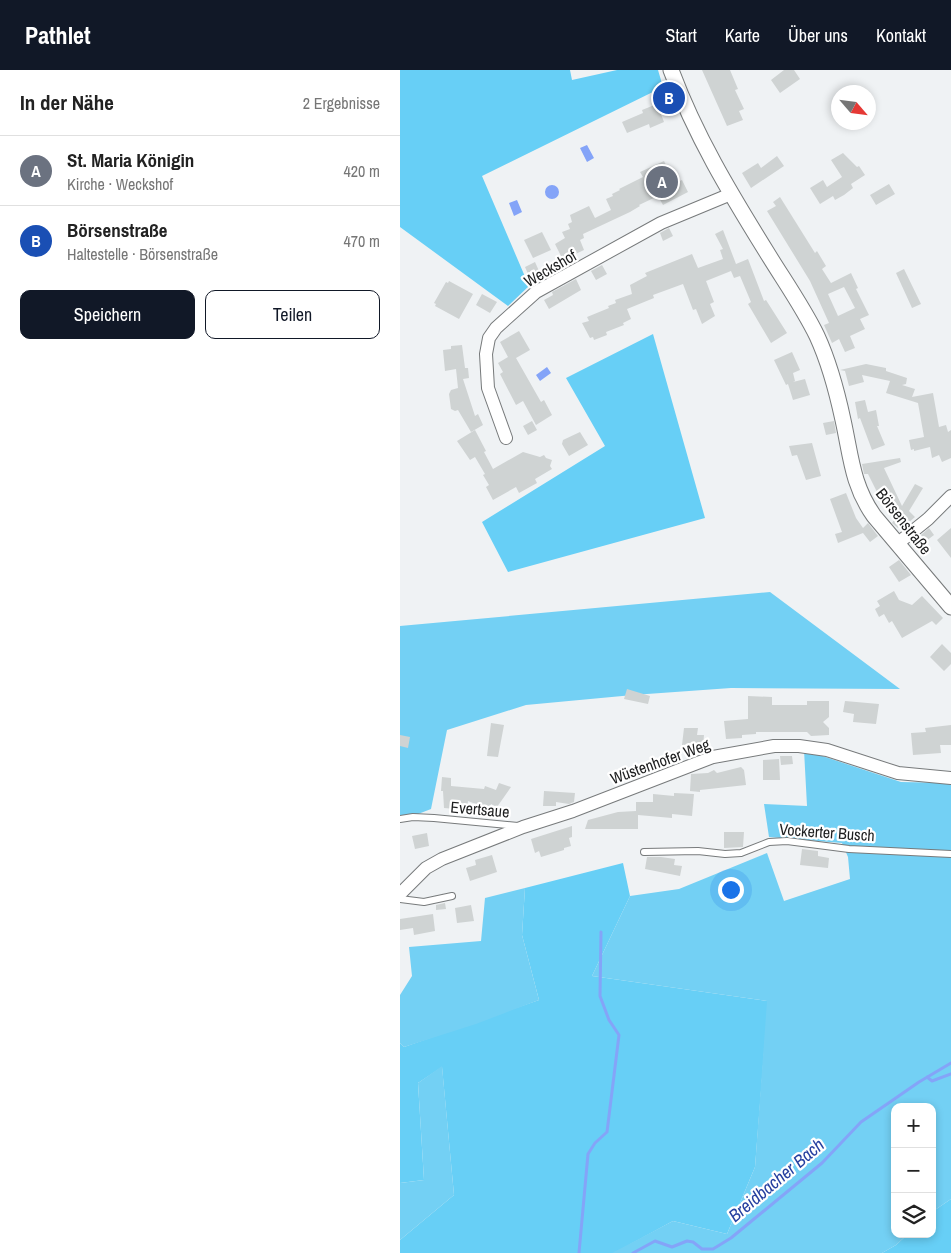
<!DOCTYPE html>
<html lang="de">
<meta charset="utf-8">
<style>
body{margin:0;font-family:"Archivo Narrow",sans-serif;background:#f6f6f6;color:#222}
.controls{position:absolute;right:15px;bottom:15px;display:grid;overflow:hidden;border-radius:10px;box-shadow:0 2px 8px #0003}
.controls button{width:45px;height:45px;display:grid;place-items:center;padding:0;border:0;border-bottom:1px solid #e0e0e0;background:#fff;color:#222;font:25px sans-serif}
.compass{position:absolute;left:431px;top:15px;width:45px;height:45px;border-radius:50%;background:#fff;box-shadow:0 2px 8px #0003;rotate:118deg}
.you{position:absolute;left:330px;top:819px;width:18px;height:18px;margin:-12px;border:4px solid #fff;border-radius:50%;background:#1a73e8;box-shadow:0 0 0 8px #1a73e833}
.badge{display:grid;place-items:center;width:32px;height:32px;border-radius:50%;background:#111827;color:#fff;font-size:16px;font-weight:700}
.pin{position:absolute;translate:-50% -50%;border:2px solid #fff;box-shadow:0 1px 5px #0006}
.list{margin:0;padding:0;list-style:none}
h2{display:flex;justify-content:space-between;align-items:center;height:65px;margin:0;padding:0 20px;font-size:21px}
h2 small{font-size:16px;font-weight:400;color:#767676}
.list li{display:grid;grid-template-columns:32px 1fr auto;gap:15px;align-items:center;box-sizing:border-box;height:70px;padding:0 20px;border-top:1px solid #e0e0e0}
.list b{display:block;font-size:19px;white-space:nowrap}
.list p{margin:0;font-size:16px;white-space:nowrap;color:#767676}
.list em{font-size:16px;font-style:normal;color:#767676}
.actions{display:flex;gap:10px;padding:15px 20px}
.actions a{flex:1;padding:11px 0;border:1px solid #111827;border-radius:10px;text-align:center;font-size:18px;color:#111827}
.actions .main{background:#111827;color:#fff}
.icon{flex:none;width:28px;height:28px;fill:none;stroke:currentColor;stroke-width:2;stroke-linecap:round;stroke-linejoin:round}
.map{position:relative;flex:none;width:551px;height:1183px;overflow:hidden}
header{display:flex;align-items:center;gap:30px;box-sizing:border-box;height:70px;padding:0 25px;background:#111827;color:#fff}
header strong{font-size:24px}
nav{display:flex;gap:28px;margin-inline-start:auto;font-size:18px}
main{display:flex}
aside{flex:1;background:#fff}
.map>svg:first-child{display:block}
.green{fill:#67cff6}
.forest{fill:#73d0f4}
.water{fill:#84a4f8}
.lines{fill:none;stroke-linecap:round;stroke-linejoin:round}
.stream{stroke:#84a4f8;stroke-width:3}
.building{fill:#cfd3d3;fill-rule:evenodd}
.service-casing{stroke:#777a7b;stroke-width:8}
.minor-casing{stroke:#777a7b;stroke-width:14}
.tertiary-casing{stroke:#777a7b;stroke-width:17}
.service{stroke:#fff;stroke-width:6}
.minor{stroke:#fff;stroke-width:12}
.tertiary{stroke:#fff;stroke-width:15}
.labels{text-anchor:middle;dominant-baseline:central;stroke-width:4.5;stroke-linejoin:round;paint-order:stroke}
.street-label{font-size:16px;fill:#1d1e1f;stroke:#fff}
.water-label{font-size:18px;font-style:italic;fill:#2640a0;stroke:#fff}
</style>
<header>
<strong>Pathlet</strong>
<nav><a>Start</a><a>Karte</a><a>Über uns</a><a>Kontakt</a></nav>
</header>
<main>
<aside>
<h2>In der Nähe<small>2 Ergebnisse</small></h2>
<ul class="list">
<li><span class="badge" style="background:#6b7280">A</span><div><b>St. Maria Königin</b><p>Kirche · Weckshof</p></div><em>420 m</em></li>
<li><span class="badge" style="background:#1a4fb4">B</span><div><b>Börsenstraße</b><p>Haltestelle · Börsenstraße</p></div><em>470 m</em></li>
</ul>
<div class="actions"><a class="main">Speichern</a><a>Teilen</a></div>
</aside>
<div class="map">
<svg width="551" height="1183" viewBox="0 0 551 1183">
<rect width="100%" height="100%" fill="#eff2f4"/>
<path class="green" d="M0 0H170L172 10 217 0H258L263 17 82 106 129 216 108 236 0 157Z
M253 264 305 448 108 502 82 452 205 376 166 308Z
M223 793 230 826 192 906 368 931 355 1097 327 1164 273 1151 214 1183H0V1170L54 1125 42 997 18 1013 24 1110 0 1113V973L4 977 139 930 122 865 125 818Z
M551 1129V1183H482L496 1175 508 1164H532V1142Z"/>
<path class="forest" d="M370 522 500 619 331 618 233 625 126 635 47 660 31 739 0 751V556Z
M404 680 501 712 551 713V1129L532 1142V1037H495V1164H508L496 1175 482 1183H212L273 1151 327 1164 355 1097 367 931 192 906 230 826 279 819 367 783 384 831 450 809 448 787 442 773 369 767 364 734 407 736Z
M125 818 122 865 139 930 76 954 4 977 0 973V925L12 906 9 877 81 871 85 828Z
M42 996 54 1125 0 1170V1113L24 1110 18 1013Z"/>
<path class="water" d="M187 75 194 88 187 92 180 78Z
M145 122a7 7 0 1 1 14 0a7 7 0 1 1-14 0Z
M117 130 122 142 114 146 109 133Z
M147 297 151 303 140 311 136 305Z"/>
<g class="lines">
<path class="stream" d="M527 1007 532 1011 551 1004
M179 1183 188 1084 195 1073 207 1062 219 965 209 950 200 926 201 862
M233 1183 255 1171 272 1177 287 1171 293 1172 302 1179H313L331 1168 422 1093 461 1052 519 1012 551 993"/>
</g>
<path class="building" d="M302 0H330L338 19 335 20 344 39 339 41 343 50 327 56Z
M384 0H394L400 9 380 23 371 10Z
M257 34 264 52 250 58 249 54 227 63 222 52 243 43 242 40Z
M443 83 457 97 459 96 465 105 451 114 453 118 444 125 435 130 433 126 420 134 410 118 423 110 427 117 442 107 431 90Z
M377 86 384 96 351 118 342 103 358 93 361 98Z
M264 91 275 113 282 110 288 122 263 135 258 126 239 135 240 136 230 142 183 164 184 168 180 170 184 180 163 190 155 174 165 168 162 162 170 159 168 154 172 152 170 145 189 136 195 148 211 140 206 129 213 126 212 124 220 120 219 119 243 107 240 102Z
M489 114 495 124 476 135 470 125Z
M380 127 415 183 417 181 426 196 422 199 431 213 451 203 458 218 456 219 469 245 460 249 465 259 450 266 455 278 445 282 439 269 432 273 424 255 429 253 410 211 367 141 376 136 373 132ZM444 217 455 238 438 246 428 224Z
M269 158 273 166 263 171 260 163Z
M323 160 336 194 348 189 364 231 366 230 387 263 371 273 348 234 351 232 340 206 334 208 331 201 306 211 314 232 310 234 315 246 302 254 296 239 293 240 283 214 253 225 254 228 227 239 231 249 223 253 224 255 206 262 207 265 194 270 193 267 190 268 182 253 189 251 187 247 209 238 208 236 216 233 215 230 232 224 230 215 247 206 245 203 292 184 298 198 323 189 320 180 323 179 315 164Z
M142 162 151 180 133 188 124 170Z
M135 192 139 201 129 206 125 197Z
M202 195 207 204 196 210 191 201Z
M504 199 521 234 512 238 496 203Z
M176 209 181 220 149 239 144 230 153 225 152 222Z
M49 211 73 224 59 249 35 236 36 234 34 233 46 212 48 213Z
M82 224 97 232 90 243 76 235Z
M119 261 130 280 116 288 141 332 144 330 152 345 136 355 123 331 116 335 100 304 103 302 98 293 108 287 100 272Z
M62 275 65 298H68L69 308 63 309 75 346 78 344 83 355 71 362 58 340 55 341 51 339 49 324 51 320 58 318 56 299 45 301 43 280 51 279V276Z
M392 282 400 300 393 303 395 311 393 312 405 309 410 325 393 330 388 314 386 315 374 290Z
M466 294 486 298V301L507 308 506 314 502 315 515 319 512 327 533 323 539 357 546 355 548 362 551 360V388L542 392 539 385 532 388 530 377 514 381V379L511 380 509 370 524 367 518 333 486 323 490 311 462 305 464 312 449 316 445 301 440 300Z
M465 330 468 342 476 340 479 356H477L485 375 472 380 460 348 458 349 455 332Z
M132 351 137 360 128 365 123 356Z
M434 351 436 363 426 365 423 353Z
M75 360 86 381 84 382 93 399 123 382 140 387 144 385 146 388 152 390 150 396 152 399 135 409 137 413 119 423 116 417 93 430 86 417 89 415 83 405 85 404 75 387 70 390 57 371Z
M180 362 188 375 169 386 162 374 163 370Z
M412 373 421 406 406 410 397 385 392 386 389 376Z
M500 388 501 392 484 398 502 436 515 414 523 418 509 441 515 447 501 459 499 456 498 458 492 453 494 450 485 438 468 404H464L462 394Z
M446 423 456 448 463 458 468 453 478 466 470 472 463 463 438 473 435 464 442 462 430 429Z
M529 458 534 465 526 471 521 465Z
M551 458V488L537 470Z
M499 490 511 505 499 512 489 497Z
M494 521 499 530 512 535 522 526 543 548 536 555 532 551 502 568 492 551 489 553 484 544 479 547 475 539 480 536 477 531Z
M542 574 551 583V594L544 601 530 587Z
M227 619 250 626 248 634 224 629Z
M348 626 372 627V635H407V631H429V647L423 652 429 658V665L411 666 407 662H356V664L342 665V668L326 669 324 651 348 649Z
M445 631 479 634 476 654 453 652 454 644 443 642Z
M91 653 104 655 98 687 87 686Z
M551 655V675H540L541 683 513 685 511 663 526 662 525 658Z
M284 658H298L297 665H304L303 677 282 675Z
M0 665 10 667 8 678 0 676Z
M380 686H392L393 694 381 695Z
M379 689 380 710H363V690Z
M341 697 344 700 346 715 300 720V722L290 721 291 704 308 703 314 700 317 703Z
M42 707 51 708V716L84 719 85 716 96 720 99 713 111 717 97 737 91 734 89 739 68 731 67 740 44 738 43 721H41Z
M144 721 175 723 174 732 169 734 156 732V736H143Z
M274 723 294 724 292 746 272 744V748L238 745V759H185L188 750 218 742 236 741V732H253V724L274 726Z
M172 756V767L169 768 171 776 164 778V780L141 787 139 781 135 783 131 769Z
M324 762H344L343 777 324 778Z
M27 763 29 776 15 779 12 766Z
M402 779 418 781V786L429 788 428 798 400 795Z
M92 785 97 802 70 811 66 798 76 795 75 790Z
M247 787H261L275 789 274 795 282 796 280 806 245 799Z
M45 833 46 839 36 840V835Z
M71 835 74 851 57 853 55 838Z
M33 844 35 861 14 865 13 858 0 860V849Z"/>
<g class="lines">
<defs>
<path id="service" d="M0 749 13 747 34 748 118 756
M244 782 298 781 325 784 341 783 369 772 387 771 449 779 551 784
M0 829 24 832 52 826"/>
<path id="minor" d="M106 368 88 318 86 284 89 268 96 258 136 222 261 153 331 124
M497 474 528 449 551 426
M0 824 26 798 42 789 123 757 173 741 313 687 374 676H399L427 680 498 703 551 708"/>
<path id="tertiary" d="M271 0C295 65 330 123 366 181 383 209 403 237 417 266 429 292 437 322 443 350 451 386 452 415 474 446L551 537"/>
</defs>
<use href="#service" class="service-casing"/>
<use href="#minor" class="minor-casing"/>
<use href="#tertiary" class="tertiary-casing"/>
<use href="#service" class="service"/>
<use href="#minor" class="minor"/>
<use href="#tertiary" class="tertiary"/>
</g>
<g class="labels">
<g class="street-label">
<text transform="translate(150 198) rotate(-30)">Weckshof</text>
<text transform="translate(504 451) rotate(52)">Börsenstraße</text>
<text transform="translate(260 691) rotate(-20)">Wüstenhofer Weg</text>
<text transform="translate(80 739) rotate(5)">Evertsaue</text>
<text transform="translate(427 762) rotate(4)">Vockerter Busch</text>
</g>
<g class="water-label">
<text transform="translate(376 1110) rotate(-40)">Breidbacher Bach</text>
</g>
</g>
</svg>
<div class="controls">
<button>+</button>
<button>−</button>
<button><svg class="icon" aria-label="layers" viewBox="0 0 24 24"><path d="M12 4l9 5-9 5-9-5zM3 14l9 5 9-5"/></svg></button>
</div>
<svg class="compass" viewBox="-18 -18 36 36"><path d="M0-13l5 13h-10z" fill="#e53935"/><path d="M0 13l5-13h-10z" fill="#767676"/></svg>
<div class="you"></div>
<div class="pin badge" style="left:262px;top:112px;background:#6b7280">A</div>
<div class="pin badge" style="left:269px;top:28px;background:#1a4fb4">B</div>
</div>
</main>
